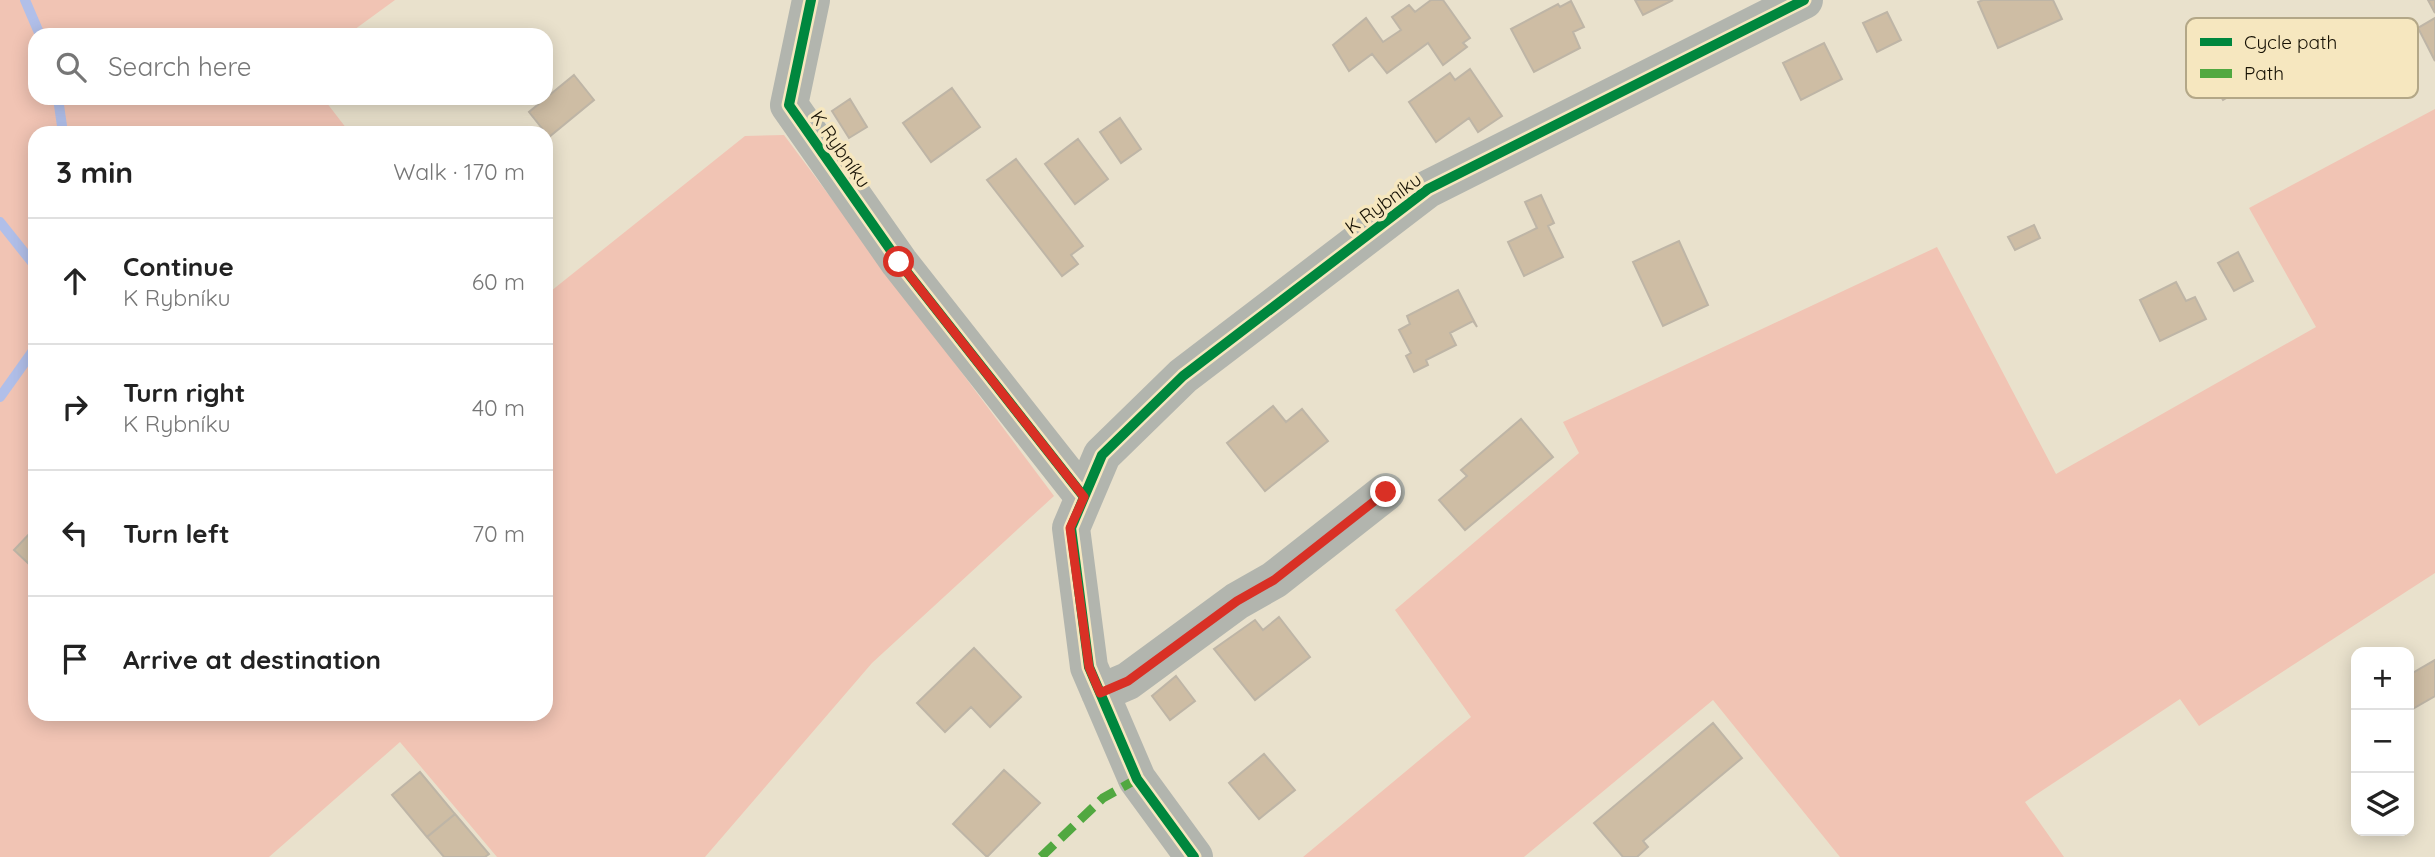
<!DOCTYPE html>
<meta charset="utf-8">
<style>
body{margin:0;font-family:Quicksand,sans-serif;background:#f6f6f6;color:#222}
.controls{position:absolute;right:21px;bottom:21px;display:grid;overflow:hidden;border-radius:14px;box-shadow:0 4px 18px #0003}
.controls button{width:63px;height:63px;display:grid;place-items:center;padding:0;border:0;border-bottom:2px solid #e0e0e0;background:#fff;color:#222;font:35px sans-serif}
.stop{position:absolute;width:21px;height:21px;margin:-16px;border:5px solid #d93025;border-radius:50%;background:#fff}
.stop.end{background:#d93025;border-color:#fff;box-shadow:0 2px 7px #0008}
.list{margin:0;padding:0;list-style:none}
h2{display:flex;justify-content:space-between;align-items:center;height:91px;margin:0;padding:0 28px;font-size:30px}
h2 small{font-size:23px;font-weight:400;color:#767676}
.list li{display:grid;grid-template-columns:46px 1fr auto;gap:21px;align-items:center;box-sizing:border-box;height:126px;padding:0 28px;border-top:2px solid #e0e0e0}
.list b{display:block;font-size:26px;white-space:nowrap}
.list p{margin:0;font-size:23px;white-space:nowrap;color:#767676}
.list em{font-size:23px;font-style:normal;color:#767676}
.icon{flex:none;width:38px;height:38px;fill:none;stroke:currentColor;stroke-width:2;stroke-linecap:round;stroke-linejoin:round}
.map{position:relative;flex:none;width:2435px;height:857px;overflow:hidden}
.search{position:absolute;background:#fff;box-shadow:0 4px 18px #0003;left:28px;top:28px;width:525px;height:77px;display:flex;align-items:center;gap:18px;box-sizing:border-box;padding:0 24px;border-radius:21px;color:#767676;font-size:26px}
.panel{position:absolute;background:#fff;box-shadow:0 4px 18px #0003;left:28px;top:126px;width:525px;height:595px;border-radius:21px}
.map>svg:first-child{display:block}
.green{fill:#f1c4b4}
.lines{fill:none;stroke-linecap:round;stroke-linejoin:round}
.stream{stroke:#b1bfe9;stroke-width:10}
.building{fill:#cebda4;stroke:#beb5a6;stroke-width:2}
.minor{stroke:#b2b5ae;stroke-width:38}
.quiet{stroke:#51a840;stroke-width:9;stroke-dasharray:18 9;stroke-linecap:butt}
.cycleway-casing{stroke:#f6e7bf;stroke-width:15}
.cycleway{stroke:#00873e;stroke-width:10}
.route{stroke:#d93025;stroke-width:9}
.labels{text-anchor:middle;dominant-baseline:central;stroke-width:7;stroke-linejoin:round;paint-order:stroke}
.street-label{font-size:19px;fill:#161104;stroke:#f6e7bf}
.key{fill:#f6e7bf;stroke:#b3a787;stroke-width:2}
.key-label{font-size:19px;fill:#161104}
</style>
<div class="map">
<svg width="2435" height="857" viewBox="0 0 2435 857">
<rect width="100%" height="100%" fill="#e9e1cc"/>
<path class="green" d="M0 0H395L347 35H35V98H323L350 133H35V714H546V295L745 136 784 135 1054 496 872 663 705 857H497L400 742 269 857H0Z
M2435 109V573L2199 726 2180 699 2025 802 2064 857H1840L1713 700 1524 857H1303L1471 717 1395 610 1579 453 1563 422 1937 247 2056 474 2316 327 2249 208Z"/>
<g class="lines">
<path class="stream" d="M25 0 40 35
M58 98 63 133
M0 222 35 266
M0 397 35 348"/>
</g>
<path class="building" d="M1431 0H1443L1470 38 1463 43 1467 47 1443 65 1428 43 1387 73 1372 54 1349 71 1333 45 1366 18 1383 42 1401 30 1392 17 1409 5 1415 12Z
M1635 0H1673L1643 15Z
M1983 0H2053L2062 19 1998 48 1978 2Z
M2428 0H2435V13Z
M1571 1 1584 27 1573 32 1580 48 1534 72 1511 29 1558 4 1560 7Z
M1887 12 1901 40 1877 52 1863 23Z
M2435 18V61L2418 28Z
M1824 43 1842 79 1801 100 1783 63Z
M2229 58 2246 87 2223 100 2206 71Z
M1470 69 1502 116 1478 132 1469 118 1436 142 1409 102 1450 73 1455 80Z
M574 75 594 100 549 137 529 112Z
M952 88 980 127 931 162 903 123Z
M850 99 867 127 849 138 832 111Z
M1120 118 1141 149 1121 163 1100 132Z
M1078 139 1108 179 1075 204 1045 164Z
M1016 159 1083 246 1071 255 1078 264 1062 276 987 180Z
M1541 195 1554 223 1548 226 1563 257 1524 276 1508 242 1537 228 1525 202Z
M2034 225 2040 238 2015 250 2008 237Z
M1679 241 1708 305 1663 326 1633 262Z
M2238 252 2253 281 2234 291 2218 263Z
M2176 282 2186 301 2195 297 2206 319 2160 341 2140 300Z
M1458 290 1477 327 1473 321 1450 333 1456 345 1426 360 1428 365 1414 372 1406 356 1411 353 1399 330 1410 324 1407 316Z
M1273 406 1286 422 1302 409 1328 441 1265 491 1227 443Z
M1521 419 1553 457 1465 530 1439 500 1467 476 1461 470Z
M34 529 35 558 29 564 14 550Z
M1279 617 1310 657 1255 700 1214 649 1255 620 1263 630Z
M974 648 1021 697 990 727 971 707 945 732 917 703Z
M2435 660V696L2409 711V675Z
M1176 676 1195 701 1170 720 1152 696Z
M1713 723 1742 758 1643 841 1648 847 1637 857H1623L1594 823Z
M1264 754 1295 790 1259 819 1229 783Z
M1004 770 1040 803 987 857 953 824Z
M420 772 455 814 427 837 392 795Z
M455 814 489 854 485 857H444L427 837Z"/>
<g class="lines">
<path class="minor" d="M811 0 789 105 899 262 1084 497
M1100 693 1128 681 1237 601 1274 580 1386 492
M1194 857 1137 779 1089 667 1071 528 1102 455 1183 376 1428 189 1804 0"/>
<path class="quiet" d="M1041 857 1103 798 1137 779"/>
<defs>
<path id="cycleway" d="M811 0 789 105 899 262 1084 497
M1194 857 1137 779 1089 667 1071 528 1102 455 1183 376 1428 189 1804 0"/>
</defs>
<use href="#cycleway" class="cycleway-casing"/>
<use href="#cycleway" class="cycleway"/>
</g>
<g class="lines">
<path class="route" d="M899 262 1084 497 1070 528 1089 667 1100 693 1128 681 1237 601 1274 580 1386 492"/>
</g>
<g class="labels">
<g class="street-label">
<text transform="translate(841 149) rotate(55)">K Rybníku</text>
<text transform="translate(1383 203) rotate(-36)">K Rybníku</text>
</g>
</g>
<rect x="2186" y="18" width="232" height="80" rx="10" class="key"/>
<rect x="2200" y="38" width="32" height="8" fill="#00873e"/>
<rect x="2200" y="69" width="32" height="9" fill="#51a840"/>
<g class="key-label">
<text x="2244" y="49">Cycle path</text>
<text x="2244" y="80">Path</text>
</g>
</svg>
<div class="controls">
<button>+</button>
<button>−</button>
<button><svg class="icon" aria-label="layers" viewBox="0 0 24 24"><path d="M12 4l9 5-9 5-9-5zM3 14l9 5 9-5"/></svg></button>
</div>
<div class="stop" style="left:899px;top:262px"></div>
<div class="stop end" style="left:1386px;top:492px"></div>
<div class="search"><svg class="icon" aria-label="search" viewBox="0 0 24 24"><circle cx="10" cy="10" r="6"/><path d="M15 15l6 6"/></svg>Search here</div>
<section class="panel">
<h2>3 min<small>Walk · 170 m</small></h2>
<ul class="list">
<li><svg class="icon" aria-label="ahead" viewBox="0 0 24 24"><path d="M12 20V5M6 11l6-6 6 6"/></svg><div><b>Continue</b><p>K Rybníku</p></div><em>60 m</em></li>
<li><svg class="icon" aria-label="right" viewBox="0 0 24 24"><path d="M7 20v-9h11M14 6l5 5-5 5"/></svg><div><b>Turn right</b><p>K Rybníku</p></div><em>40 m</em></li>
<li><svg class="icon" aria-label="left" viewBox="0 0 24 24"><path d="M17 20v-9H6M10 6l-5 5 5 5"/></svg><div><b>Turn left</b></div><em>70 m</em></li>
<li><svg class="icon" aria-label="arrive" viewBox="0 0 24 24"><path d="M6 21V4h12l-3 4 3 4H6"/></svg><div><b>Arrive at destination</b></div></li>
</ul>
</section>
</div>
